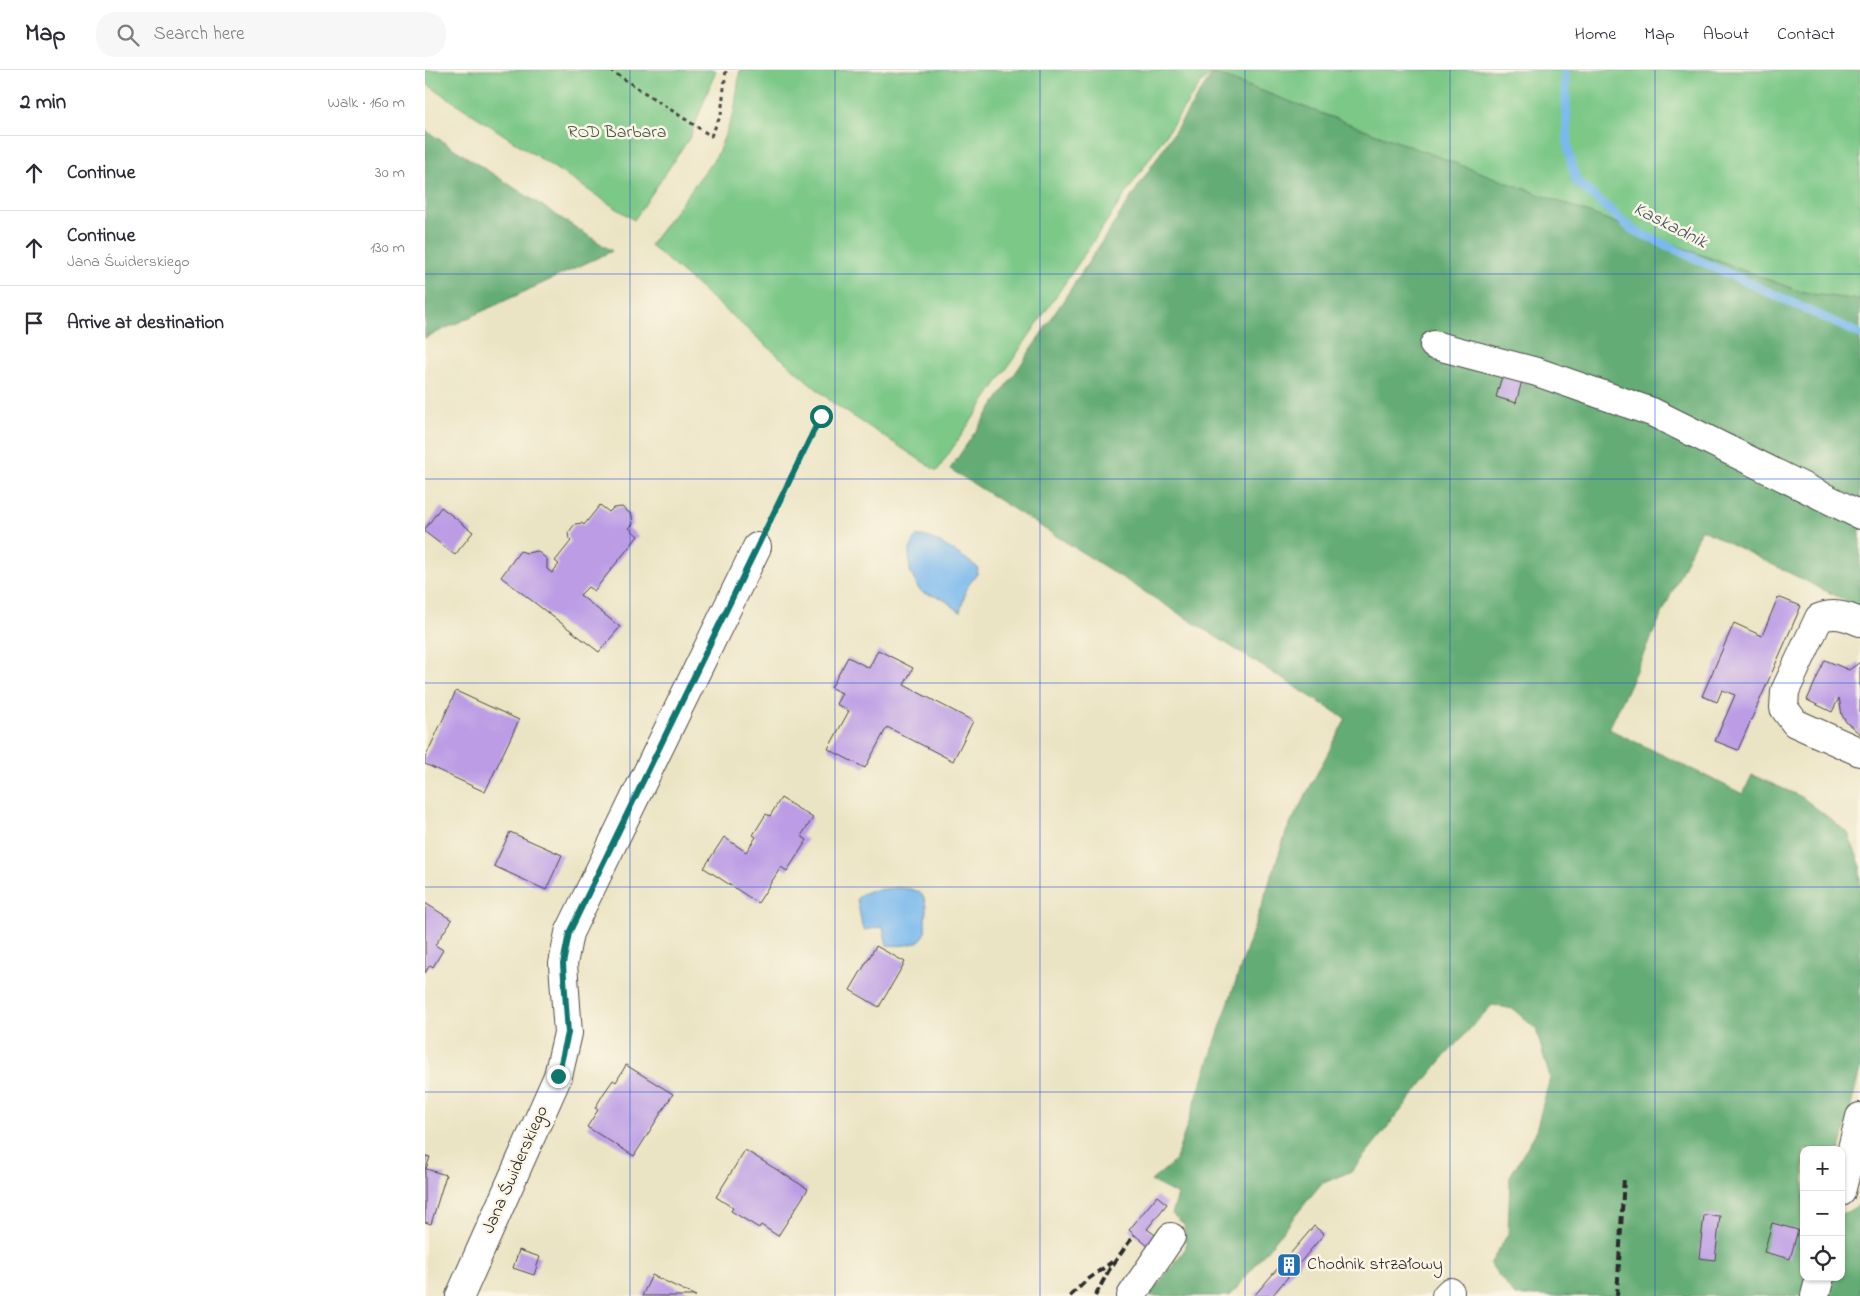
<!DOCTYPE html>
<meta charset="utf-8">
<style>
body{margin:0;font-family:"Indie Flower",sans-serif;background:#f7f7f7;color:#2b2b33}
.controls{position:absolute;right:15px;bottom:15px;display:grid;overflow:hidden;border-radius:10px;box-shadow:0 1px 4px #0004}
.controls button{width:45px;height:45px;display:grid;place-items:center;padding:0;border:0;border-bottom:1px solid #e1e1e2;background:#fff;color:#2b2b33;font:25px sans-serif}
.stop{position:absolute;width:15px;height:15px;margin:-11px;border:4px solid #0f766e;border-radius:50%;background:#fff}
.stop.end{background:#0f766e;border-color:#fff;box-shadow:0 1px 5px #0008}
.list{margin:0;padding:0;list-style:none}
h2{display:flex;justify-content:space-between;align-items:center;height:65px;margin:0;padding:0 20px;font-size:21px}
h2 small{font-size:16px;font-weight:400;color:#7c7c81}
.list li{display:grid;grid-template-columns:32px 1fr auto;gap:15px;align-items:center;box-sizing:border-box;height:75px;padding:0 20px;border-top:1px solid #e1e1e2}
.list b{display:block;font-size:19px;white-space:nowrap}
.list p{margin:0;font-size:16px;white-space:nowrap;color:#7c7c81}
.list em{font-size:16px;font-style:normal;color:#7c7c81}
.icon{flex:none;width:28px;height:28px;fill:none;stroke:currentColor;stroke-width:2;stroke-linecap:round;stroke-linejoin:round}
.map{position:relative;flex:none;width:1435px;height:1226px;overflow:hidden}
header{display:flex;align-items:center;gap:30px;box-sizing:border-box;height:70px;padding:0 25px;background:#fff;border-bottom:1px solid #e1e1e2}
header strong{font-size:24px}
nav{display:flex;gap:28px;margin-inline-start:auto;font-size:18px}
.search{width:350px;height:45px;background:#f7f7f7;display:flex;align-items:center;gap:12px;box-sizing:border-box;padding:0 18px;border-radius:20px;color:#7c7c81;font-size:19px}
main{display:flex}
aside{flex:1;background:#fff}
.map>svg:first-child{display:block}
.green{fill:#7bc887;stroke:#537a59}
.forest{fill:#64ac74;stroke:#486c50}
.water{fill:#7ab9ee;stroke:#52728c}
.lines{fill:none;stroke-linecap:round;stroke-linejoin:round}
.stream{stroke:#7ab9ee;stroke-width:9}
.building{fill:#bc9de5}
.minor-casing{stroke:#484742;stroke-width:30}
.path{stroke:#484742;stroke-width:3;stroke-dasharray:4 4;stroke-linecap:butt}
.minor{stroke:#fff;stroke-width:28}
.rail{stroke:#2b2b2b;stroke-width:4;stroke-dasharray:8 4;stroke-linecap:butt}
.route{stroke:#0f766e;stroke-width:6}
.grid{fill:none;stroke:#1d4ed8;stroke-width:1;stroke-opacity:0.55}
.labels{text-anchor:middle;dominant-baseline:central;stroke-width:5;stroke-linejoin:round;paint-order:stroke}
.park-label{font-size:18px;fill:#435a47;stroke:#fcf5e5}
.street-label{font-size:18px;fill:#2b2b2b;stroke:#fcf5e5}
.poi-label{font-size:18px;fill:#2b2b2b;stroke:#fcf5e5;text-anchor:start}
.water-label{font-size:19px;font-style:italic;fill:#435666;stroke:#fcf5e5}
</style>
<header>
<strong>Map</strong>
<div class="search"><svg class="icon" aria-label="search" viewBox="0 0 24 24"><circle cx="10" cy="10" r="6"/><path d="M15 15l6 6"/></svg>Search here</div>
<nav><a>Home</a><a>Map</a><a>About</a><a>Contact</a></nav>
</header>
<main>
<aside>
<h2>2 min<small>Walk · 160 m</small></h2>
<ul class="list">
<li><svg class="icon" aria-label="ahead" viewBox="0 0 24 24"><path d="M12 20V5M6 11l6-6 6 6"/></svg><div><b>Continue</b></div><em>30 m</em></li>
<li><svg class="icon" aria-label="ahead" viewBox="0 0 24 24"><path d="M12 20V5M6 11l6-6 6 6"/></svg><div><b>Continue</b><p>Jana Świderskiego</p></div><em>130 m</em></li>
<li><svg class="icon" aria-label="arrive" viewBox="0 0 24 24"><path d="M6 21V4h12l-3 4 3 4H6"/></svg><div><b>Arrive at destination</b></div></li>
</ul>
</aside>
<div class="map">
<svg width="1435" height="1226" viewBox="0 0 1435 1226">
<rect width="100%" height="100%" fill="#fcf5e5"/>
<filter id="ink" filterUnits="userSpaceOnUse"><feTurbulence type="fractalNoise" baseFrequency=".02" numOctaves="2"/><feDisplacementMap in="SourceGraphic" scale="10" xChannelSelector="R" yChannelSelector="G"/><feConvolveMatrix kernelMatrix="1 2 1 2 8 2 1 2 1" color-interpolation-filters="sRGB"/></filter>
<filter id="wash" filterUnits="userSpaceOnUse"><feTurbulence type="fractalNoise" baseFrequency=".0096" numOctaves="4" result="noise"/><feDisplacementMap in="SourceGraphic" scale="20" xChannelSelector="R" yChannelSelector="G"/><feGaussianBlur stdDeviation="1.12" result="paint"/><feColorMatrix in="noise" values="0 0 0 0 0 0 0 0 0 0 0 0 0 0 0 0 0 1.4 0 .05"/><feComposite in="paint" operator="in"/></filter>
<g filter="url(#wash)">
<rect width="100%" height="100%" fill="#ebe4c4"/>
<path class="green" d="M0 0H291L265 67 209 150 0 13Z
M315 0H1435V230L1379 223 788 3 776 13 512 401 408 333 225 175 292 85 309 43Z"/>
<path class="forest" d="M788 3 1379 223 1435 230V538L1276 459 1184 659 1318 724 1327 705 1377 727 1423 763 1435 794V1000L1415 1080H1379V1207H1416V1143L1419 1144 1435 1134V1226H1090L1065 1194 1083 1164 1085 1106 1110 1064 1125 1008 1111 959 1088 939 1067 935 1019 987 927 1101 896 1114 805 1226H724L761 1178 759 1154 747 1144 753 1125 726 1111 750 1091 862 760 921 649 525 399 593 299Z
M0 60 187 181 0 268Z"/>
<path class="water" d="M498 466C510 468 544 490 553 498L552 504 542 517 535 542 517 528 498 523 493 518 485 501 484 482 491 467Z
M471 818C496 818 504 824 500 850 500 854 501 859 500 862 497 877 473 876 462 875L458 857 438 860 432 829C439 818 458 820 471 818Z"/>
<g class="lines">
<path class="stream" d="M1140 0 1143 79 1151 111 1208 160 1435 264"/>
</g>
<g id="blocks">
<path class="building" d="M1077 306 1097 311 1091 333 1071 327Z
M175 435 184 442 188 438 197 437 207 445 208 454 204 458 213 466 169 521 163 517 155 525 195 557 174 582 76 507 95 481 102 483 112 481 122 489V499L127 503 134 494 130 491 146 471 144 469 143 463 150 454 157 453 159 455Z
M16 437 48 462 30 485 0 462V459Z
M1353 527 1376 536 1313 680 1290 671 1310 625 1297 620 1292 632 1277 626 1309 553 1337 566Z
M453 580 488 598 479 615 548 651 528 691 462 657 440 698 403 679 424 641 411 634 417 623 406 618 423 587 444 598Z
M1400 590 1424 600 1435 592V664L1421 652 1417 645 1414 628 1407 642 1382 630Z
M31 621 94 650 60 722 0 694V688Z
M356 728 388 748 376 766 382 770 362 801 356 797 333 833 279 798 299 767 321 782 331 767 328 765 341 744 345 746Z
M85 762 137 785 121 820 69 796Z
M0 833 27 850 10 875 18 880 8 897 5 895 0 903Z
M451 876 480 892 454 937 425 920Z
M201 995 248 1024 209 1086 162 1057 173 1040 170 1038 179 1023 188 1010 191 1012Z
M320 1080 383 1119 353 1166 336 1155 334 1158 306 1141 308 1138 291 1127Z
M0 1086 5 1087 1 1099 21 1105 6 1154 0 1152Z
M732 1126 742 1134 722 1159 733 1167 724 1177 704 1160Z
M1279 1145 1295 1146 1290 1190 1274 1188Z
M1347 1153 1373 1160 1365 1189 1339 1182Z
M889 1156 899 1164 847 1226H829Z
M94 1180 115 1187 109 1205 88 1198Z
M227 1205 271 1226H217Z"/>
</g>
</g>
<g filter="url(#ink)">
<use href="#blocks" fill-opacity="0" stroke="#484742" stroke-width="1"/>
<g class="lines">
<defs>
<path id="minor" d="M1009 275 1112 302 1227 342 1435 445
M1435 552C1421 546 1409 542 1394 548L1360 621 1359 638 1370 653 1435 682
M1416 1122 1435 1047
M35 1226 133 1006 143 963 138 894 144 863 332 477
M706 1226 746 1167
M1021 1226 1025 1222
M1390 1226 1395 1207"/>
</defs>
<use href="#minor" class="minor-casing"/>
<path class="path" d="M185 0 286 66 296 45 301 0
M345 452 395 346"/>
<use href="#minor" class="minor"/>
<path class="rail" d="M645 1226 663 1209 687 1192
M670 1226 684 1200 709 1165
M1192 1226 1199 1108"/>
</g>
</g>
<g class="lines" filter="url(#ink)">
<path class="route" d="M133 1006 143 963 138 894 144 863 396 346"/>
</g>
<path class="grid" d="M205 0V1226M410 0V1226M615 0V1226M820 0V1226M1025 0V1226M1230 0V1226M0 204H1435M0 409H1435M0 613H1435M0 817H1435M0 1022H1435"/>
<defs>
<symbol id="building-square" viewBox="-11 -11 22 22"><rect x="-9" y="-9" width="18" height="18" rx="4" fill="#1f6fb2" stroke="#fcf5e5"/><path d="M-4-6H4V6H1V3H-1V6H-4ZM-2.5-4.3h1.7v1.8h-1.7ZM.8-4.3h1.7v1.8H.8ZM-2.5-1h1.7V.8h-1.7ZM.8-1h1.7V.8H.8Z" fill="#fff"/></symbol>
</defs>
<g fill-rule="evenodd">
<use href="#building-square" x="850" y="1181" width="28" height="28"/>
</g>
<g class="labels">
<g class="park-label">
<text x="192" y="63">ROD Barbara</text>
</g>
<g class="street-label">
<text transform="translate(91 1100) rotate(-66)">Jana Świderskiego</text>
</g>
<g class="poi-label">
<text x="882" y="1195">Chodnik strzałowy</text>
</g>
<g class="water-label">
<text transform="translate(1245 156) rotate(27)">Kaskadnik</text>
</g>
</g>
</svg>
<div class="controls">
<button>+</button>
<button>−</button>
<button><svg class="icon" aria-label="locate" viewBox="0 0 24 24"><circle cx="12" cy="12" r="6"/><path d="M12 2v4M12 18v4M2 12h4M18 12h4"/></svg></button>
</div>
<div class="stop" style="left:396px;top:346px"></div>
<div class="stop end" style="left:133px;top:1006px"></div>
</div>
</main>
